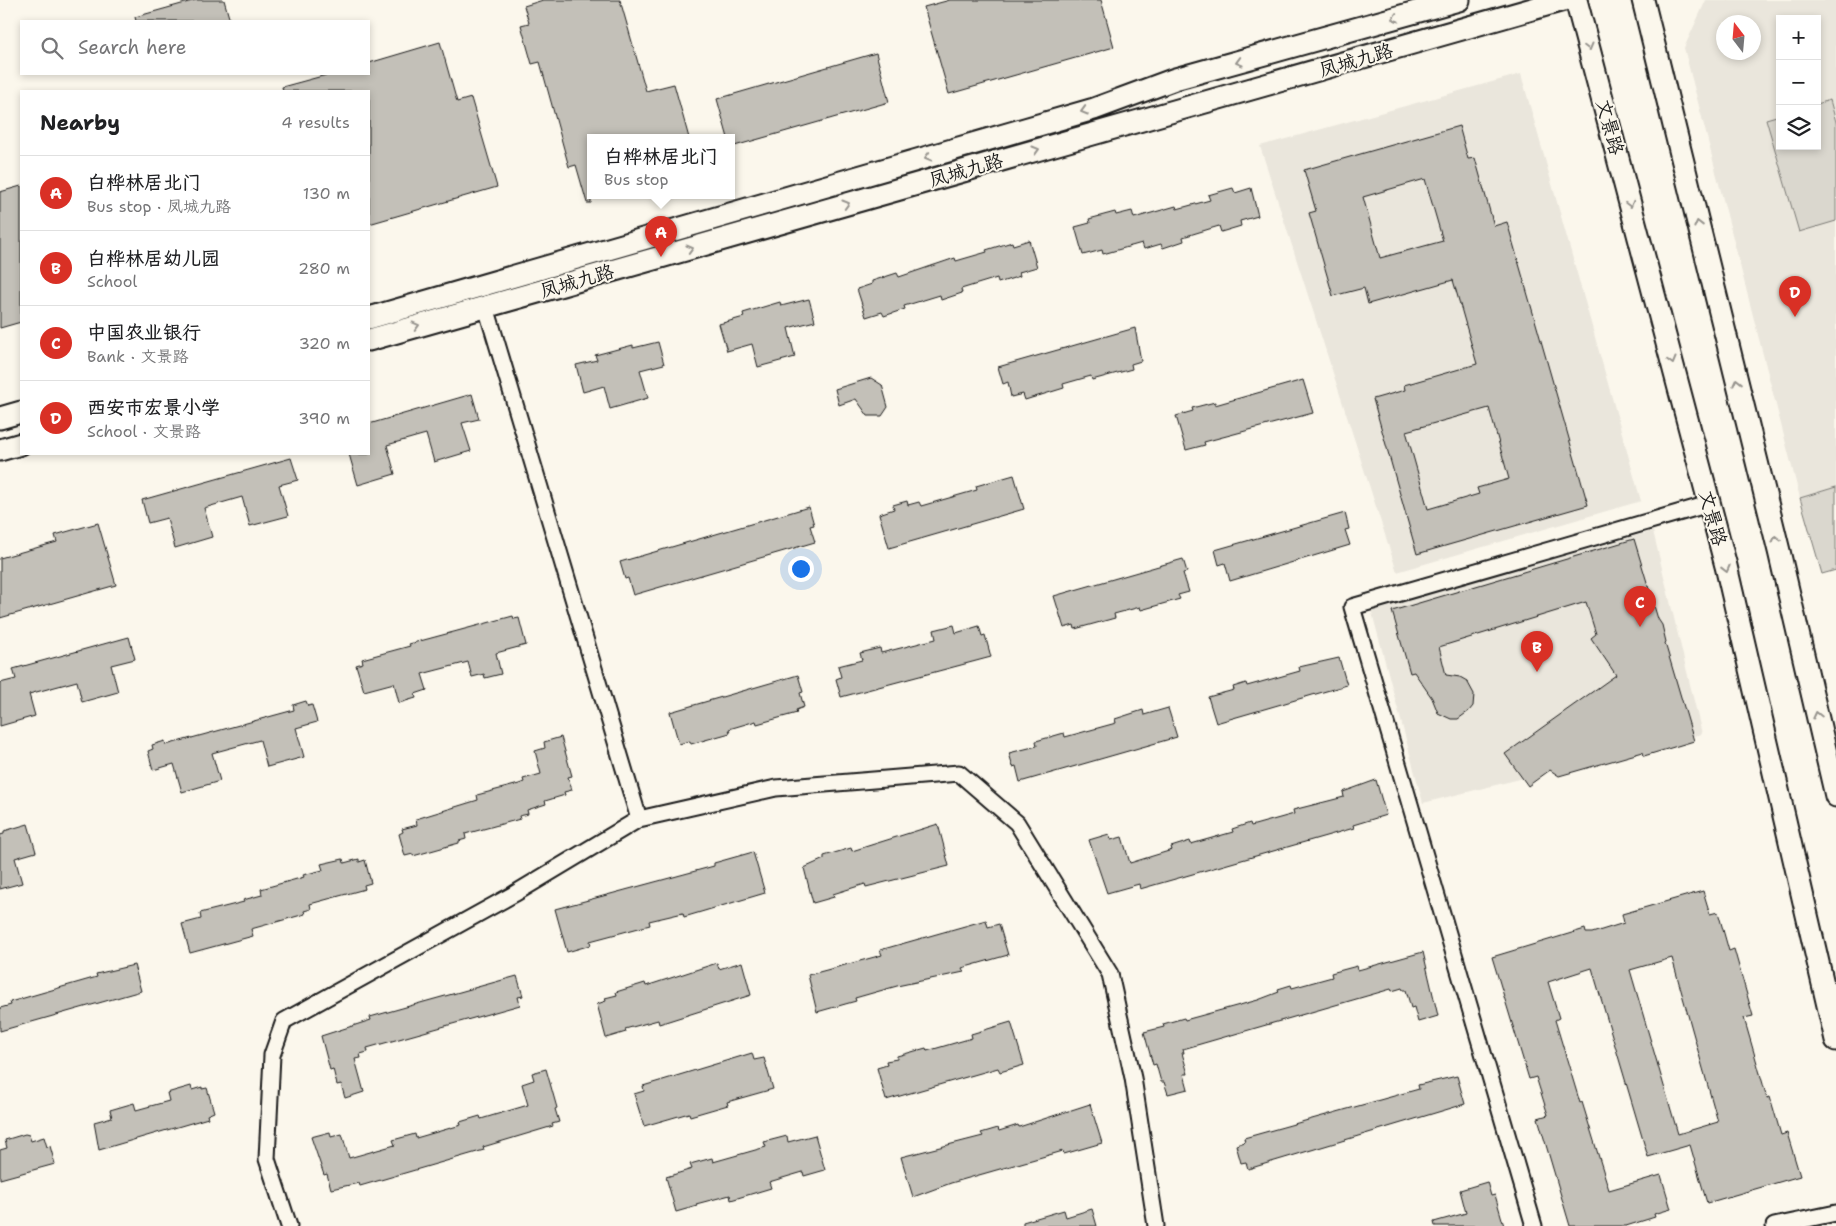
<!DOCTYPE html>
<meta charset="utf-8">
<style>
body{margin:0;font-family:"Shantell Sans","LXGW WenKai TC",sans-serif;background:#f2f2f2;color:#202124}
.controls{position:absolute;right:15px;top:15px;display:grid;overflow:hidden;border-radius:0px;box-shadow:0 2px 8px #0003}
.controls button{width:45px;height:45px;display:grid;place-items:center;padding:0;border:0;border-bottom:1px solid #e0e0e0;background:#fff;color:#202124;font:25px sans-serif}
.compass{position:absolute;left:1716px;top:15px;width:45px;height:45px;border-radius:50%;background:#fff;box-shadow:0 2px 8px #0003;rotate:344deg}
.you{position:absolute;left:800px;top:568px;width:18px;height:18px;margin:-12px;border:4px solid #fff;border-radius:50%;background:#1a73e8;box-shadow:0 0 0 8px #1a73e833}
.badge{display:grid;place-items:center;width:32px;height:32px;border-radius:50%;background:#d93025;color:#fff;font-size:16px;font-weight:700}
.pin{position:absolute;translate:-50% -41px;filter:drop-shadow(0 1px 2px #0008)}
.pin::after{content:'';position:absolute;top:26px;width:18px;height:15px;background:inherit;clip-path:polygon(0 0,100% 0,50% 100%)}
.popup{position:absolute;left:587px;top:134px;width:148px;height:65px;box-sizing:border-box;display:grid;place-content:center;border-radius:0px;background:#fff;filter:drop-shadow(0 1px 4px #0005);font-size:16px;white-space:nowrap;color:#757577}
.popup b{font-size:19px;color:#202124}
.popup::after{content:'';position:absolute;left:50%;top:100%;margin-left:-10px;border:10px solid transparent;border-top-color:#fff}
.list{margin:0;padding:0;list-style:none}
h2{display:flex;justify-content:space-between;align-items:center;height:65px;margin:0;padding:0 20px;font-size:21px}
h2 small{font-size:16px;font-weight:400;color:#757577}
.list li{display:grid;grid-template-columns:32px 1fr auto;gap:15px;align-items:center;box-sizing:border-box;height:75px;padding:0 20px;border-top:1px solid #e0e0e0}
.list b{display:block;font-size:19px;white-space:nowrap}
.list p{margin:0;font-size:16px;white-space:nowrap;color:#757577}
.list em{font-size:16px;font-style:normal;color:#757577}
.icon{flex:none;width:28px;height:28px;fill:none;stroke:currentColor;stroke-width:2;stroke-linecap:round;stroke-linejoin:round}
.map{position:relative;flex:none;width:1836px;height:1226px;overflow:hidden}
.search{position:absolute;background:#fff;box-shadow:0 2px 8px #0003;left:20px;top:20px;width:350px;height:55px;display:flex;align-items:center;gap:12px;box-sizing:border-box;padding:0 18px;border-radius:0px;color:#757577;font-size:19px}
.panel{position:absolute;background:#fff;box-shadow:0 2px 8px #0003;left:20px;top:90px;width:350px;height:365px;border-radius:0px}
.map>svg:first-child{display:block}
.built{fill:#eae6dc;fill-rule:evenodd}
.green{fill:#dad7ce;stroke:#7b7a75}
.building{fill:#c3c0b8;stroke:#1c1c1c;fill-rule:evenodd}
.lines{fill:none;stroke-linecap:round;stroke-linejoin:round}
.street-casing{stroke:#1c1c1c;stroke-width:19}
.secondary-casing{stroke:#1c1c1c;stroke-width:25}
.street{stroke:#fbf7ec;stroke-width:15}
.secondary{stroke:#fbf7ec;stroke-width:21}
.oneway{stroke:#97948e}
.labels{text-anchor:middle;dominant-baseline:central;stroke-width:4;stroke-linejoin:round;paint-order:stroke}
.street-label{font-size:19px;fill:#1c1c1c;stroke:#fbf7ec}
</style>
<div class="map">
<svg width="1836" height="1226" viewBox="0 0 1836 1226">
<rect width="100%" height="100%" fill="#fbf7ec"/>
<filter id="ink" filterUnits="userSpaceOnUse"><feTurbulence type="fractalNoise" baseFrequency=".02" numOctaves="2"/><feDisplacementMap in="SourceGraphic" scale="10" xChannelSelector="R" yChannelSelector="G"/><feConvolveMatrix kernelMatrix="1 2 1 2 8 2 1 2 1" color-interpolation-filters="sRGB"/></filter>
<g filter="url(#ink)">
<path class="built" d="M1706 0H1836V487L1800 498 1684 48ZM1780 19H1817V146H1780ZM1724 22H1754V52H1724Z
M1521 74 1641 501 1397 572 1260 146Z
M1653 531 1702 734 1423 803 1371 609Z"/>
<path class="green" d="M1830 100 1836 122V221L1799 232 1766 119 1780 115V146H1817V104Z
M1836 487V570L1822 574 1800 498Z"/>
<path class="building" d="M196 0H224L230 21H136L135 17Z
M543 0H620L646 91 674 84 689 138H591V203H587L576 165 569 167 540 62 532 64 521 25 529 23 524 6Z
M950 0H1101L1114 47 949 94 924 7Z
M440 42 457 102 471 98 497 187 369 224V91H283L282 87 330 74H369V63Z
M876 53 889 102 731 147V138H728L717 99Z
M1459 126 1468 159 1475 158 1494 226 1507 222 1588 505 1417 554 1373 399 1405 390 1404 385 1477 364 1453 280 1368 304 1364 288 1333 296 1309 213 1316 211 1304 170ZM1425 179 1443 241 1380 258 1363 197ZM1489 408 1509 479 1477 488 1479 494 1428 509 1406 431Z
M21 186V322L0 328V192Z
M1233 188 1235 193 1251 188 1258 216 1240 221 1241 226 1221 232 1219 226 1183 237 1184 241 1163 248 1161 244 1144 249 1142 243 1103 254 1102 250 1083 255 1075 227 1090 223 1089 219 1115 212 1116 215 1132 211 1134 218 1176 206 1177 209 1210 200 1208 195Z
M1029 240 1037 267 1019 272 1020 276 998 283 997 278 961 289 962 293 941 300 940 295 904 306 905 309 884 316 882 312 866 317 857 289 872 284V281L897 273 899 277 955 258 956 261 987 252 986 250 1012 242 1013 245Z
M809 299 815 321 788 328 795 357 758 367 752 344 727 351 719 324 744 317 743 313 780 302 781 306Z
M1135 328 1141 361 1131 364 1132 369 1092 380 1091 376 1063 384 1064 388 1025 400 1023 394 1011 397 1008 382 1003 384 998 367Z
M658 342 664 364 640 370 648 398 610 409 604 386 583 392 576 365 597 360 595 355 633 345V348Z
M871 378 882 385 888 407 882 416H868L856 399 839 405 835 389Z
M1303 380 1313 413 1204 442 1205 445 1186 450 1176 416 1193 411 1192 408 1215 402V405Z
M472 394 479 419 462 423 471 451 434 462 426 434 387 445 395 474 358 485 349 454H369V424Z
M291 458 298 480 279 485 288 516 250 526 242 497 204 508 212 537 175 548 167 518 148 523 142 500Z
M1014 475 1024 509 889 548 879 514 894 509 893 505 907 501 908 505 919 502 921 506 977 490 976 486Z
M809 507 814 525 810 526 815 542 633 595 628 578 625 579 620 562Z
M1345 513 1349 529 1345 530 1350 545 1230 581 1225 563 1219 565 1215 550Z
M98 523 116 585 0 618V558L57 542 55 535Z
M1634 539 1658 619 1662 625 1666 642 1665 643 1694 741 1644 756 1643 752 1559 776 1550 770 1528 786 1505 754 1616 675 1591 638 1596 634 1586 602 1439 647 1446 675 1460 677 1467 681 1474 694 1473 706 1469 711 1458 719H1451L1438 713 1432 698 1414 672 1410 673 1392 611Z
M1183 559 1187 572 1183 573 1189 592 1178 595 1180 599 1141 610 1140 607 1114 614 1115 618 1075 629 1074 625 1064 628 1054 596Z
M513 616 514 619 519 618 526 645 496 653 501 674 485 678 484 674 472 677 468 662 422 674 427 690 415 694 416 698 399 703 394 683 364 691 356 665 363 663 362 659 410 646 409 644Z
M954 625 956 633 979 626 982 636 985 635 991 657 841 697 836 679 841 677 838 666 862 660 860 653 880 648 881 653 936 639 934 630Z
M129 637 135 659 111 665 118 692 82 702 77 681 29 694 35 716 0 726V683L16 679 13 669Z
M1339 658 1347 685 1216 723 1208 697 1234 690 1233 687 1246 683 1247 686 1300 671 1299 667Z
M798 675 803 692 800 693 804 707 796 710 797 713 757 724 756 721 729 729 730 733 691 744 690 741 679 744 670 712Z
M306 701 308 706 312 705 317 722 296 728 304 757 267 767 260 740 212 753 220 781 182 792 174 764 153 770 148 751 153 749 152 745 165 741 166 745 294 710 293 705Z
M1168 708 1177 737 1020 782 1016 766 1013 767 1009 753 1037 746 1036 741 1064 733 1065 737 1116 723 1115 719 1143 710 1144 715Z
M561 737 572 776 568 777 572 790 564 792 565 795 545 801 546 804 527 810 528 814 519 816 520 819 465 834 466 839 459 841V843L413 856V854L405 856 399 834 403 832 402 829 417 825 416 819 478 800 477 795 519 784 524 782 523 779 541 774 535 751 545 748 544 742Z
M1376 780 1386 815 1353 825 1354 828 1140 889 1139 884 1107 893 1089 840 1109 834 1111 840 1122 837 1130 863 1172 850 1171 847 1190 841 1191 844 1233 832 1232 829 1250 823 1251 826 1294 814 1293 810 1344 797 1343 792Z
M28 824 36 852 15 858 22 883 0 889V835L4 834V831Z
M938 824 949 866 866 887 865 884 833 894 834 897 813 903 804 868 824 859V856L851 848 852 851Z
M753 852 765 893 684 917 683 913 649 921 650 925 590 941 591 945 567 952 555 909 714 866V863Z
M343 859 344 863 359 859V862L365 860 371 883 364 885 365 889 310 904 311 909 304 911 305 914 251 929 253 936 190 953 182 924 201 919 200 913 244 902 243 900 262 895 261 889 304 877 303 875 323 870 321 864Z
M1703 891 1710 914 1718 912 1729 951 1734 949 1753 1016 1744 1018 1767 1098 1770 1097 1781 1135 1787 1133 1800 1176 1707 1203 1690 1145 1648 1157 1592 968 1548 982 1559 1018 1555 1020 1580 1103 1582 1102 1609 1190 1661 1175 1671 1209 1654 1214 1655 1217 1626 1226H1570L1538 1118 1548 1115 1536 1077 1529 1079 1492 957 1585 929 1586 933H1592L1624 923 1622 914ZM1672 958 1718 1122 1678 1134 1630 970Z
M986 920 988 927 999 924 1008 955 962 968 964 972 897 986 855 998 856 1001 817 1012 808 975 882 955 880 950Z
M1423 952 1438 1016 1418 1022 1414 1007 1411 1008 1406 990H1403L1402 988 1392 991 1391 989 1183 1049 1184 1053H1182L1188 1074H1184L1188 1089 1168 1094 1164 1082H1161L1156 1064 1153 1065 1144 1032 1164 1027 1163 1024 1184 1018 1185 1020 1258 1000 1279 992 1278 989 1291 985 1292 988 1332 977 1331 973 1357 966 1358 970Z
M742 962 751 995 659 1024 658 1020 625 1029 626 1032 606 1038 597 1004 606 1001 605 998 617 995 616 992 645 983 646 986 717 963 719 969Z
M134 965 141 991 0 1031V1008L11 1005 10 1002 97 977 96 974Z
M517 976 523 996 518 997 520 1005 367 1048 368 1052 360 1054 361 1058 355 1059 364 1092 345 1098 341 1084 337 1085 333 1069 330 1070 321 1036 371 1020 370 1017Z
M1011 1022 1024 1065 1000 1072 998 1068 886 1100 877 1068 887 1065 886 1061 897 1059V1056L926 1048 927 1051 972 1038 971 1034Z
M752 1053 754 1060 764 1058 773 1089 727 1102 728 1105 690 1116 689 1113 644 1126 634 1094 644 1091 643 1086Z
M546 1069 557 1108 555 1109 559 1122 552 1124 553 1126 483 1147 484 1150 360 1186 359 1183 331 1189 327 1174 324 1175 311 1137 330 1132 331 1137 342 1134 349 1158 395 1145 393 1140 415 1134 416 1138 461 1125 460 1122 480 1116 481 1119 528 1105 522 1084 534 1080 532 1073Z
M1457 1076 1465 1104 1248 1169 1246 1162 1241 1163 1236 1145 1245 1142 1244 1138 1419 1089 1418 1085Z
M191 1086 192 1090 202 1087V1089L207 1088 214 1112 207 1115 208 1118 99 1150 94 1122 112 1117 110 1110 134 1103 136 1110 169 1101 167 1093Z
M1090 1104 1102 1143 1064 1154 1063 1151 951 1183 913 1197 901 1157 983 1136 981 1133 998 1128 999 1131 1018 1125 1019 1127Z
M25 1134 29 1135 31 1141 44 1137 47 1147 50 1146 55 1164 0 1179V1150L7 1148 5 1140Z
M815 1135 825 1170 804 1176 803 1172 769 1182 771 1188 731 1200 730 1195 696 1204 697 1206 676 1212 666 1177 692 1169 690 1164 712 1158 713 1162 766 1147 764 1142 787 1136 788 1142Z
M1487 1182 1491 1196 1495 1195 1504 1226H1435L1434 1222 1466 1213 1460 1190Z
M1092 1209 1097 1226H1023V1222L1064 1210 1066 1217Z"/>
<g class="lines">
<defs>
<path id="street" d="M486 307 639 819
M289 1226 267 1159 272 1055 284 1021 514 894 639 819 776 788 959 773 1017 823 1110 974 1133 1078 1156 1226
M1534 1226 1352 607 1709 504
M1774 1226 1836 1213"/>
<path id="secondary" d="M1576 0 1726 566 1836 1040
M1643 0 1779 551 1836 796
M369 318 1094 109 1175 79 1459 0
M369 340 1564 0
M0 418 21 412
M0 450 21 444"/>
</defs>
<use href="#street" class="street-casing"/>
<use href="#secondary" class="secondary-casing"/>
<use href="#street" class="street"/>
<use href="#secondary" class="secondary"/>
</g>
<defs><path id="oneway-chevron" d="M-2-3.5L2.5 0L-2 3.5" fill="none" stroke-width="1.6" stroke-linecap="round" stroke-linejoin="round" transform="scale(1.25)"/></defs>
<g class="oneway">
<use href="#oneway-chevron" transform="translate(1395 18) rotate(164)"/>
<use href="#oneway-chevron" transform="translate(1589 47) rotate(75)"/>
<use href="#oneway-chevron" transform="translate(1239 62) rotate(164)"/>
<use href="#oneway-chevron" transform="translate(1084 111) rotate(164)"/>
<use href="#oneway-chevron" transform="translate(1036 150) rotate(-16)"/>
<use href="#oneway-chevron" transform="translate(928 157) rotate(164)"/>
<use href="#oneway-chevron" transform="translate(846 204) rotate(-16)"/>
<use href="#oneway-chevron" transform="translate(1630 204) rotate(75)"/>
<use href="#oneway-chevron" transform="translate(1698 224) rotate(-104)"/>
<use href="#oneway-chevron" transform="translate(690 249) rotate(-16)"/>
<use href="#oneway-chevron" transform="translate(416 326) rotate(-15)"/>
<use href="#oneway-chevron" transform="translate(1672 361) rotate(75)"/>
<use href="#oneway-chevron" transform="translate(1737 382) rotate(-104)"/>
<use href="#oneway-chevron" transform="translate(1776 539) rotate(-104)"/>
<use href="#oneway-chevron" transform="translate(1726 569) rotate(76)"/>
<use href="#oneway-chevron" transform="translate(1817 715) rotate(-103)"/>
</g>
</g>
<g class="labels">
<g class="street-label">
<text transform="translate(1356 60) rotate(-16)">凤城九路</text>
<text transform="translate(1610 127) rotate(75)">文景路</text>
<text transform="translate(966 170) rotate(-16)">凤城九路</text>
<text transform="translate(577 281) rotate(-16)">凤城九路</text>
<text transform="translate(1713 518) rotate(75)">文景路</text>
</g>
</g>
</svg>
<div class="controls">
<button>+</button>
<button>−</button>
<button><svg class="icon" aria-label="layers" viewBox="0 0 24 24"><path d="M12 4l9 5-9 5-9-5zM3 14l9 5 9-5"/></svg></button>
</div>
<svg class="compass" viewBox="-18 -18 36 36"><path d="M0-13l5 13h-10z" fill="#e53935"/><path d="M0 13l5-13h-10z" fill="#757577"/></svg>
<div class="you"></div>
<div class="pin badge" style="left:661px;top:257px">A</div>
<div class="popup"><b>白桦林居北门</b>Bus stop</div>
<div class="pin badge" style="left:1537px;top:672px">B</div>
<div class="pin badge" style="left:1640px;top:627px">C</div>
<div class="pin badge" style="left:1795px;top:317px">D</div>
<div class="search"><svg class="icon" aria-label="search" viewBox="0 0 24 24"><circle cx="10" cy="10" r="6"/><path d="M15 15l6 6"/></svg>Search here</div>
<section class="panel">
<h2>Nearby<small>4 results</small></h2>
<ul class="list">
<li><span class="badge">A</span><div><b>白桦林居北门</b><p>Bus stop · 凤城九路</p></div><em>130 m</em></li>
<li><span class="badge">B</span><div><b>白桦林居幼儿园</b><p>School</p></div><em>280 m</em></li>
<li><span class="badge">C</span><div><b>中国农业银行</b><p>Bank · 文景路</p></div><em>320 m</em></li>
<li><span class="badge">D</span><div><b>西安市宏景小学</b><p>School · 文景路</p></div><em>390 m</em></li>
</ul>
</section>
</div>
